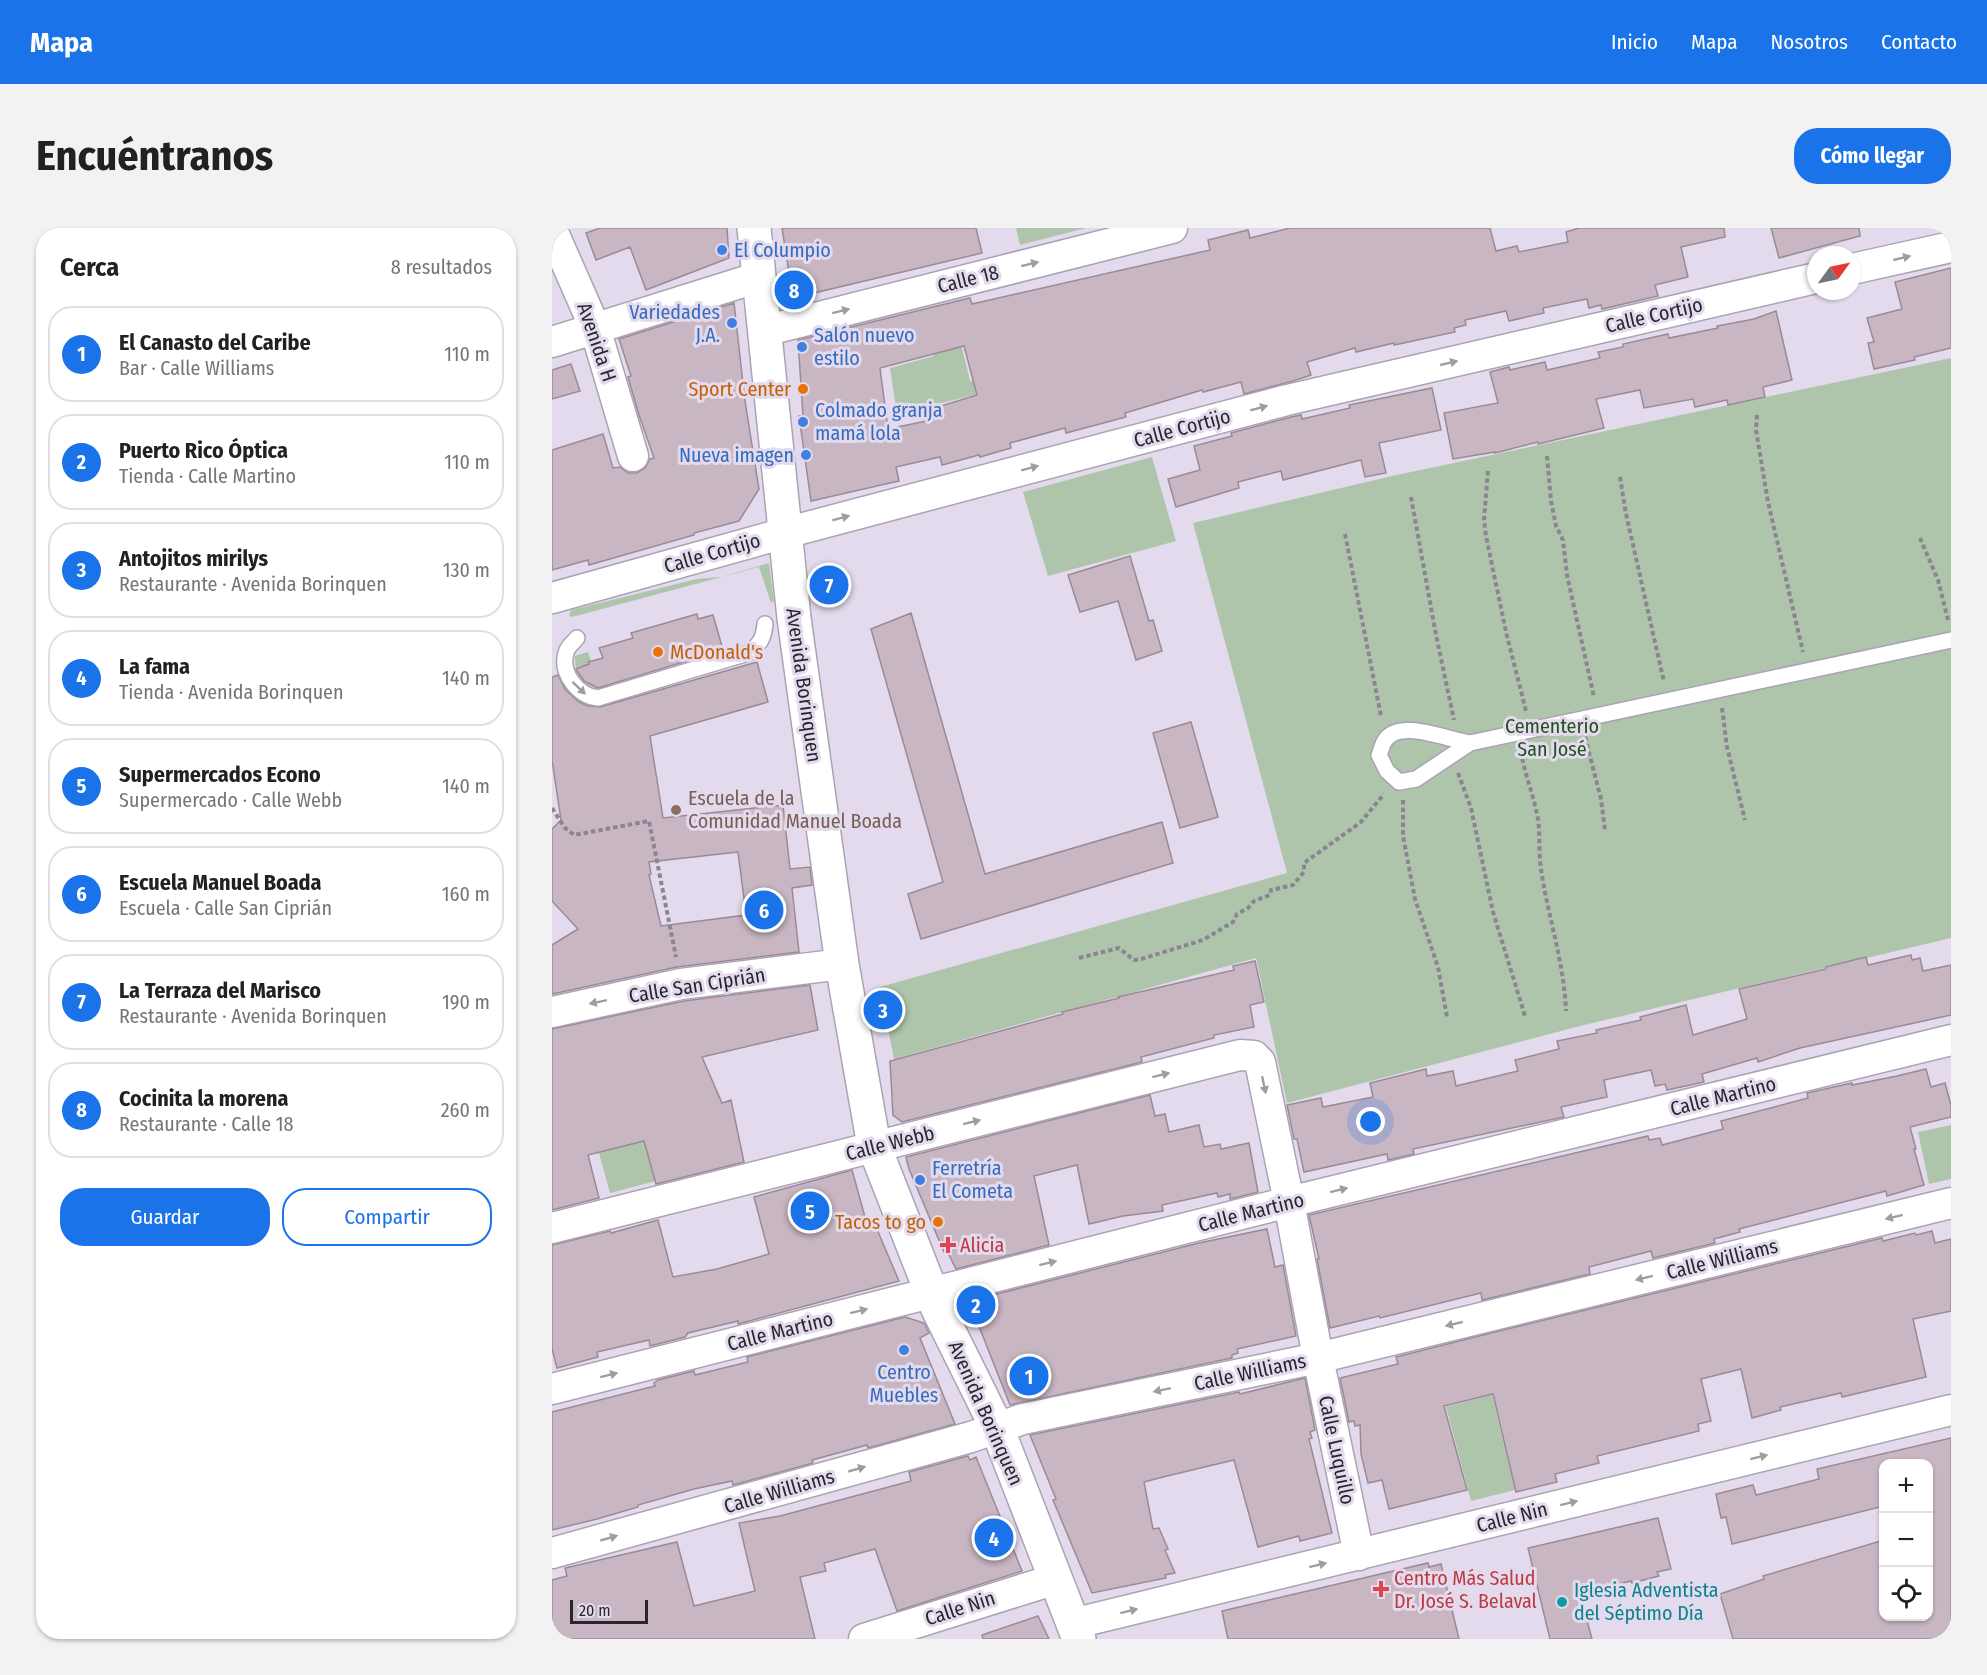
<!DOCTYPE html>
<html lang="es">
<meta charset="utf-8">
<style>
body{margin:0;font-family:"Fira Sans Condensed",sans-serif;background:#f2f2f2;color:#202124}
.controls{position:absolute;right:18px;bottom:18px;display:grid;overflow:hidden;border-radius:12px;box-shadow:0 2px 4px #0004}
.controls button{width:54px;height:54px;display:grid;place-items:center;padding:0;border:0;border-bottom:2px solid #e0e0e0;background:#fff;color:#202124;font:30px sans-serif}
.compass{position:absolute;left:1255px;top:18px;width:54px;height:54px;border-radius:50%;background:#fff;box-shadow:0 2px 4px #0004;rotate:57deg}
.scale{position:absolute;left:18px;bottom:15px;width:78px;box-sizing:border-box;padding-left:6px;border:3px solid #28252c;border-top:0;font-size:16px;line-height:21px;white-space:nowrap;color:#28252c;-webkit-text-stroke:4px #e3dbed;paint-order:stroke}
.you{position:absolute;left:819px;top:894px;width:21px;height:21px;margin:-15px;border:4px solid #fff;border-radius:50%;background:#1a73e8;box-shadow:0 0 0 9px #1a73e833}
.badge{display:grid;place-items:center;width:39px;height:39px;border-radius:50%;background:#1a73e8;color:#fff;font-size:20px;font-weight:700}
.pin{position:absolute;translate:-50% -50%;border:3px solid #fff;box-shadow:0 2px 6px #0006}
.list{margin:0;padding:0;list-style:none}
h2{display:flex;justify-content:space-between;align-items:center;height:78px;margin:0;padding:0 24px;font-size:26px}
h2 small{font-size:20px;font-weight:400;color:#757577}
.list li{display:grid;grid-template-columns:39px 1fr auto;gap:18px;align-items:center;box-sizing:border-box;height:96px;margin:0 12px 12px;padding:0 12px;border:2px solid #e0e0e0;border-radius:24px}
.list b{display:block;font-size:22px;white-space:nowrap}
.list p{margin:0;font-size:20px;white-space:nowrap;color:#757577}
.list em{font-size:20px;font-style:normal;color:#757577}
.actions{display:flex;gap:12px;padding:18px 24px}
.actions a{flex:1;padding:14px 0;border:2px solid #1a73e8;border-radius:24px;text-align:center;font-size:21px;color:#1a73e8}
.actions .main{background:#1a73e8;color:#fff}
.icon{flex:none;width:33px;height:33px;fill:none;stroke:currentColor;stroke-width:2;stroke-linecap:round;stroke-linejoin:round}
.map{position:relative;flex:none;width:1399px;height:1411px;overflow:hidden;border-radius:24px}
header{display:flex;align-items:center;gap:36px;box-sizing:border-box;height:84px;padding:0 30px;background:#1a73e8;color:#fff}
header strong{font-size:28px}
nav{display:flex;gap:33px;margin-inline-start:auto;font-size:21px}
.intro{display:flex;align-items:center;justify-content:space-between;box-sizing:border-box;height:144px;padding:0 36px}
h1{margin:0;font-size:42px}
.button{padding:15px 27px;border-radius:24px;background:#1a73e8;color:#fff;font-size:21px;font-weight:700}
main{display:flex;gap:36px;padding:0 36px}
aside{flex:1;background:#fff;border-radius:24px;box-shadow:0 2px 4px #0004}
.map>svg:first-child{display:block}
.green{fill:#aec5ab}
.building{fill:#c8b6c2;stroke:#9b8a96;stroke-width:1.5;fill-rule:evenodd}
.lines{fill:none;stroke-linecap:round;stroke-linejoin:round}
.lane-casing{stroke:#aaa3b4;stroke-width:18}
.street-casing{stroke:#aaa3b4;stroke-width:33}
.secondary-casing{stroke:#aaa3b4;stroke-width:36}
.path{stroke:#8b8592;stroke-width:4;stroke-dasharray:4.5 3;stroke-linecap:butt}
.lane{stroke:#fff;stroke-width:15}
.street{stroke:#fff;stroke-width:30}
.secondary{stroke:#fff;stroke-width:33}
.oneway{fill:#9e9da0}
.shop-dot{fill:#3f7fe0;stroke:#e3dbed;stroke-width:2}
.food-dot{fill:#e8710a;stroke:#e3dbed;stroke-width:2}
.education-dot{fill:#8d6e63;stroke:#e3dbed;stroke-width:2}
.health-dot{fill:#e0444e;stroke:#e3dbed;stroke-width:2}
.culture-dot{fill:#0f9aa8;stroke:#e3dbed;stroke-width:2}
.labels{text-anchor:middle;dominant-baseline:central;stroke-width:6;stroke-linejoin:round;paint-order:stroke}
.shop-label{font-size:20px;fill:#366cbe;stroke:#e3dbed;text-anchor:start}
.street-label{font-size:20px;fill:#28252c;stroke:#e3dbed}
.food-label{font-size:20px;fill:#c56008;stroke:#e3dbed;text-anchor:end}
.park-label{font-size:20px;fill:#21511d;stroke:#e3dbed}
.education-label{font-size:20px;fill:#785e54;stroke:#e3dbed;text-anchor:start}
.health-label{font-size:20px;fill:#be3a42;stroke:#e3dbed;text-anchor:start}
.culture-label{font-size:20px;fill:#0d838f;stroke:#e3dbed;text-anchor:start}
</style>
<header>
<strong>Mapa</strong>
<nav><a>Inicio</a><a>Mapa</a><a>Nosotros</a><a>Contacto</a></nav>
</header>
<div class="intro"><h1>Encuéntranos</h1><a class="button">Cómo llegar</a></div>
<main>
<aside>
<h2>Cerca<small>8 resultados</small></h2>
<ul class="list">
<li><span class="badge">1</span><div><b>El Canasto del Caribe</b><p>Bar · Calle Williams</p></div><em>110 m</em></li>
<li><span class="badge">2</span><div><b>Puerto Rico Óptica</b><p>Tienda · Calle Martino</p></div><em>110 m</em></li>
<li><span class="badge">3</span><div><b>Antojitos mirilys</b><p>Restaurante · Avenida Borinquen</p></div><em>130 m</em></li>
<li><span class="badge">4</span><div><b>La fama</b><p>Tienda · Avenida Borinquen</p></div><em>140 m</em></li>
<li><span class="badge">5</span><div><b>Supermercados Econo</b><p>Supermercado · Calle Webb</p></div><em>140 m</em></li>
<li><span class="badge">6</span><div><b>Escuela Manuel Boada</b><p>Escuela · Calle San Ciprián</p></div><em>160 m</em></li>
<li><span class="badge">7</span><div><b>La Terraza del Marisco</b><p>Restaurante · Avenida Borinquen</p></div><em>190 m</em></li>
<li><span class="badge">8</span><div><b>Cocinita la morena</b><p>Restaurante · Calle 18</p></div><em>260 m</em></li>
</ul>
<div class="actions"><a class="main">Guardar</a><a>Compartir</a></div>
</aside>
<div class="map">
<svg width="1399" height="1411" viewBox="0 0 1399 1411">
<rect width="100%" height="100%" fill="#e3dbed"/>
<path class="green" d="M464 0H534L468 17Z
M399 75 418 153 435 150 438 163 345 186 338 140 382 128 372 81Z
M1399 130V710L1028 798 735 875 704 730 342 831 328 759 735 645 641 295 840 248Z
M600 229 624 313 496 348 471 264Z
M217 335 222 373 219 375 207 339 20 389 17 387 19 382 145 351 169 349Z
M36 424 39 433 36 435 42 457 59 452 60 459 42 463C27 454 23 445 23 428Z
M1399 897V951L1377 956 1366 904Z
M90 907 104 953 58 965 47 925Z
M940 1167 963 1262 919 1273 894 1179Z"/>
<path class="building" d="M48 0H175L177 30 94 62 78 19 44 32 34 5Z
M230 0H424L430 25 241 70Z
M738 0H938L944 23 965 18 967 24 1016 14 1014 4 1027 0H1172L1173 9 1129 19 1136 49 1103 57 1106 68 1050 81 1049 77 1037 80 1035 71 991 80 992 85 957 93 954 83 913 92 914 97 902 100 903 104 842 117V115L804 124 803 120 755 134 759 147 741 153 692 166 689 154 651 164 650 162 573 185 574 189 514 205 513 200 458 215 459 220 428 229 427 227 390 237 388 229 344 239 347 253 259 273 247 188H251L246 112 418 70 420 76 658 22 656 12 696 2 698 10ZM412 118 425 167 376 182 379 192 336 201 328 140Z
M1219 0H1307L1308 8 1227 30Z
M1399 40V120L1362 129 1363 132 1322 141 1316 115 1322 114 1315 90 1350 81 1343 54Z
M182 75 193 173 207 261 187 293 142 305V307L37 337 36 332 0 342V222L51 206 61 240 68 239 76 245H85L93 240 98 231 102 230 87 187 76 149 79 148 67 111Z
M1224 83 1240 152 1211 159 1213 169 1176 177 1175 172 1143 179 1141 171 1092 180 1088 162 1044 171 1052 200 986 216V214L943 225V224L901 231 892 185 946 175 938 144 957 139 958 142 993 134 995 142 1048 130 1046 124 1071 119V116L1116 106 1117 110 1166 100 1165 98 1202 91Z
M19 136 28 163 0 171V142Z
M880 160 889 202 827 215 834 245 813 249 809 232 731 252 729 243 686 254 687 260 624 279 616 251 648 242 642 218 680 208 679 205 739 189 749 187 750 191 798 180 797 177Z
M578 328 597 393 601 392 610 423 584 432 566 373 528 384 516 347Z
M359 385 433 646 610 594 621 635 369 711 356 666 391 654 319 401Z
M145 386 146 391 161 387 171 422 46 460 32 453 25 443 24 441 37 436 36 434 51 430 47 420 81 410 79 405Z
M205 434 216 474 98 508 111 590 231 577 238 641 258 639 260 657 240 660 247 724 125 739 0 766V717L26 701 0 673V601L9 592 0 532V449L6 447 13 461 27 474 36 478 48 479ZM186 624 194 687 109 698 97 647 99 646 97 634Z
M639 494 666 589 628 600 601 505Z
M1359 727 1360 732 1368 730 1371 743 1399 737V787L1248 820 1206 834 1205 830 1150 846 1152 854 1115 862 1113 856 1103 858 1099 842 1052 852 1055 869 1009 879 1012 889 861 921 862 926 836 932 835 926 752 944 745 911H742L735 877 769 870 771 879 821 869 818 855 874 841 875 848 901 843 904 858 966 843 963 832 1007 821 1005 813 1045 805 1044 802 1089 792 1088 789 1134 777 1141 807 1195 791 1187 761 1274 741V739L1314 729 1316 737Z
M703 733 712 774 698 777 702 799 662 807V810L589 829 590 834 350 894 341 887 338 833 511 786 510 784 567 770 566 769 682 742 681 738Z
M258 757 266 802 150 829 170 875 179 872 192 934 104 956 92 913 36 927 47 970 0 982V801L132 773Z
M1374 841 1379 859 1393 855 1399 877V889L1358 899 1364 921H1362L1372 957 1335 968 1334 963 1187 1001 1188 1004 1162 1011 1163 1015 1101 1030 1099 1023 1037 1039 1038 1046 930 1072 929 1065 828 1090 827 1088 778 1100 765 1031H767L757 987 1096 908 1097 912 1108 910 1110 917 1171 901 1169 893 1256 870 1255 865 1300 855V857L1345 848Z
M598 867 603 888 613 886 617 904 647 897 652 919 668 916 669 921 697 915 706 964 678 971V966L666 969 665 965 610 977 611 983 571 988 537 996 525 937 482 948 497 1017 404 1041 395 1023 392 1024 357 941 354 929Z
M300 942 316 1000 324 999 347 1053 186 1096V1093L136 1105 133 1109 98 1118 97 1112 45 1124 46 1129 5 1140 0 1121V1017L58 1003 59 1005 106 992 121 1049 165 1041 217 1026 202 969Z
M715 1001 723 1039 731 1037 744 1108 685 1121 686 1125 680 1127V1130L458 1177 417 1073 647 1015Z
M1380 1003 1383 1015 1399 1011V1083L1361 1091 1374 1149 1290 1169 1289 1165 1228 1179 1229 1182 1200 1190 1189 1141 1149 1151 1159 1193 1146 1196 1147 1203 1045 1228 1047 1235 1003 1246 1005 1254 964 1264 941 1166 892 1178 915 1262 837 1281 830 1252 816 1255 809 1226 808 1197 803 1198 802 1193 797 1194 788 1150 846 1136 844 1129 931 1107 1330 1010 1331 1013 1363 1005 1364 1007Z
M353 1089 372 1095 377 1105 368 1110 403 1196 316 1220 315 1217 260 1232 261 1235 181 1257 180 1253 142 1261 86 1277V1279L45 1291 0 1302V1184L103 1158 102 1155 106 1152 142 1143 143 1147 196 1134 195 1129Z
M753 1150 763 1202 758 1204 760 1210 757 1211 780 1305 748 1313 747 1308 706 1319 682 1232 611 1249 592 1254 601 1301 607 1300 616 1321 613 1322 623 1345 613 1347 614 1350 540 1365 501 1272 504 1271 478 1207 687 1164 688 1166Z
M1399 1210V1411H1181L1168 1366 1212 1351 1211 1348 1332 1312V1389H1377V1236H1332V1278L1180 1316 1174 1289 1169 1290 1164 1266 1201 1257 1204 1267 1267 1251 1265 1241Z
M416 1228 418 1232 424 1229 470 1343 345 1383 323 1321 272 1335 274 1343 248 1349 263 1411H0V1352L15 1348 13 1340 125 1314 142 1378 203 1363 187 1295 228 1288 359 1253 357 1244Z
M1106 1290 1119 1341 1105 1344 1107 1348 1080 1355 1079 1353 1028 1366 1040 1411H998L976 1320Z
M876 1335 877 1339 889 1336 907 1411H676L670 1383Z
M486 1388 497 1411H431L430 1407Z"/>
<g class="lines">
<defs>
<path id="lane" d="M25 410C21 415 15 419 14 425 8 445 26 468 46 470L196 425C207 418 212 410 213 396
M918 515 864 551 847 554 835 543 827 527C829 523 830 517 832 514 845 489 896 512 918 515L1399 412"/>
<path id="street" d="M0 2 43 100 81 228
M1300 41 1399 19
M212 103 620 0
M0 114 207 49
M0 370 233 305 735 172 1264 50
M0 784 129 756 290 736
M0 1000 676 830 688 827 702 828 708 834 737 974 766 1130 807 1327
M0 1161 737 974 1399 812
M0 1325 419 1209 471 1191 766 1130 1399 975
M520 1396 1399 1182
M312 1411 504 1351"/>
<path id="secondary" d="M202 0 242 390 290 736 322 918 386 1081 445 1200 527 1411"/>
</defs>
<use href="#lane" class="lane-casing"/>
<use href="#street" class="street-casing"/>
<use href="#secondary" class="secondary-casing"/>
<path class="path" d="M1205 187 1204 202 1216 274 1251 424
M995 228 999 273 1004 298 1011 312 1015 347 1042 469
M936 243 932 292 934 308 954 404 974 483
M1068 249 1074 286 1112 454
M859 269 884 407 902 492
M793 306 829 488
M1368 310 1386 352 1396 392
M1170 480 1175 519 1193 592
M1033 509 1049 571 1053 602
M969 523C972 545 981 565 985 586 989 604 986 623 989 641 996 689 1012 734 1014 783
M906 545 919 580 941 684 973 788
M851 572V608L863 671 886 739 895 789
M0 580 13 600 22 607 97 593 124 729
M527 730 567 720 582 732 589 731 651 712 681 694 685 686 696 680 702 673 718 667 719 662 741 657 752 644V635L809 594 832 566"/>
<use href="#lane" class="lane"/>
<use href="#street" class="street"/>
<use href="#secondary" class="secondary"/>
</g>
<defs><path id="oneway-solid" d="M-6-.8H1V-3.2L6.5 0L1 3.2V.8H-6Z" transform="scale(1.5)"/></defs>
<g class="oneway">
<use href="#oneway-solid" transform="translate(1350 30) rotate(-13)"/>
<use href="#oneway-solid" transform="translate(478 36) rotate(-14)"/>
<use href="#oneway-solid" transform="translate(289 83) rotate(-14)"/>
<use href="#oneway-solid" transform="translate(897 135) rotate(-13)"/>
<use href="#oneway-solid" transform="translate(707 180) rotate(-15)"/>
<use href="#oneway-solid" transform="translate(478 240) rotate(-15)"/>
<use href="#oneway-solid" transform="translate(289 290) rotate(-15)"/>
<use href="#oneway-solid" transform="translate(27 460) rotate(43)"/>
<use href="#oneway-solid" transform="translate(46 774) rotate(168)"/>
<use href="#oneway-solid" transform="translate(609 847) rotate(-14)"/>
<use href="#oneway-solid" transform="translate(712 857) rotate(78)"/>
<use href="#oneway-solid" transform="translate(420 894) rotate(-14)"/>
<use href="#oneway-solid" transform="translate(787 962) rotate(-14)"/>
<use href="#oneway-solid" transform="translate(1342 989) rotate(166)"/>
<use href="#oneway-solid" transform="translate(496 1035) rotate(-14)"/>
<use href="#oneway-solid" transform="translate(1092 1050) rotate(166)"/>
<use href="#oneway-solid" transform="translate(307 1083) rotate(-14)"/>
<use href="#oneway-solid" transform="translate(902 1096) rotate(166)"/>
<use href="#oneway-solid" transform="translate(57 1147) rotate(-14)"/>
<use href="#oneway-solid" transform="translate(610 1162) rotate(168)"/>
<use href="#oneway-solid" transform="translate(1207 1229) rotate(-14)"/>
<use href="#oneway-solid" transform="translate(305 1241) rotate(-16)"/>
<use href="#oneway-solid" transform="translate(1017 1275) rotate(-14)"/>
<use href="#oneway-solid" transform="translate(57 1310) rotate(-16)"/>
<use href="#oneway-solid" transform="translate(766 1337) rotate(-14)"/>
<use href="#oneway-solid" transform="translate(577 1383) rotate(-14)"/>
</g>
<g class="shop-dot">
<circle cx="170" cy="22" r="6"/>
<circle cx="180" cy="95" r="6"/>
<circle cx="250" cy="119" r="6"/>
<circle cx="251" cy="194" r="6"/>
<circle cx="254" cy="227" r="6"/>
<circle cx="368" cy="952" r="6"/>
<circle cx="352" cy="1122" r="6"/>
</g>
<g class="food-dot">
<circle cx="251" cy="161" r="6"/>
<circle cx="106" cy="424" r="6"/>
<circle cx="386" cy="994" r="6"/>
</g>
<circle class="education-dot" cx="124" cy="582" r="6"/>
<g class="health-dot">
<path d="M393 1008h6v6h6v6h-6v6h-6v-6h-6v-6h6z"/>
<path d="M826 1352h6v6h6v6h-6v6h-6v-6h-6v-6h6z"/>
</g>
<circle class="culture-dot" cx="1010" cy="1374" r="6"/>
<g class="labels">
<g class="shop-label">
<text x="182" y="22">El Columpio</text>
<text x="168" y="84" text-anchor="end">Variedades<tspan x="168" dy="23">J.A.</tspan></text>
<text x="262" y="107">Salón nuevo<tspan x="262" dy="23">estilo</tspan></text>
<text x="263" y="182">Colmado granja<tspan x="263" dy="23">mamá lola</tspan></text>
<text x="242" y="227" text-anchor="end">Nueva imagen</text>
<text x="380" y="940">Ferretría<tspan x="380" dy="23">El Cometa</tspan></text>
<text x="352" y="1144" text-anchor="middle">Centro<tspan x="352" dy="23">Muebles</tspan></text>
</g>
<g class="street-label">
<text transform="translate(416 51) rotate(-14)">Calle 18</text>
<text transform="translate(1102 87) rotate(-13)">Calle Cortijo</text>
<text transform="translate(45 114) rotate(71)">Avenida H</text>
<text transform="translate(630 200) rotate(-15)">Calle Cortijo</text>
<text transform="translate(160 325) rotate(-16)">Calle Cortijo</text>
<text transform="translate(252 457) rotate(82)">Avenida Borinquen</text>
<text transform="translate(145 757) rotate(-9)">Calle San Ciprián</text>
<text transform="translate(1171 868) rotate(-14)">Calle Martino</text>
<text transform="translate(338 915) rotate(-14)">Calle Webb</text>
<text transform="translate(699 984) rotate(-14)">Calle Martino</text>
<text transform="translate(1170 1031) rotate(-14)">Calle Williams</text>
<text transform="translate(228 1103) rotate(-14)">Calle Martino</text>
<text transform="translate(698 1144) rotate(-12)">Calle Williams</text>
<text transform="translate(434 1185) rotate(66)">Avenida Borinquen</text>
<text transform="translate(785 1222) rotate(78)">Calle Luquillo</text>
<text transform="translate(227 1263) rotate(-16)">Calle Williams</text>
<text transform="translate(960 1289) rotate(-14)">Calle Nin</text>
<text transform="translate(408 1380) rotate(-18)">Calle Nin</text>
</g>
<g class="food-label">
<text x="239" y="161">Sport Center</text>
<text x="118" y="424" text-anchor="start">McDonald's</text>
<text x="374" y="994">Tacos to go</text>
</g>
<g class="park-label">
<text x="1000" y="498">Cementerio<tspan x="1000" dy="23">San José</tspan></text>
</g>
<g class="education-label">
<text x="136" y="570">Escuela de la<tspan x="136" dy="23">Comunidad Manuel Boada</tspan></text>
</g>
<g class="health-label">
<text x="408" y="1017">Alicia</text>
<text x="842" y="1350">Centro Más Salud<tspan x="842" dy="23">Dr. José S. Belaval</tspan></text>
</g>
<g class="culture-label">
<text x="1022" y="1362">Iglesia Adventista<tspan x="1022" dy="23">del Séptimo Día</tspan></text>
</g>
</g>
</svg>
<div class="controls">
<button>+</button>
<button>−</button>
<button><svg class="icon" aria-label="locate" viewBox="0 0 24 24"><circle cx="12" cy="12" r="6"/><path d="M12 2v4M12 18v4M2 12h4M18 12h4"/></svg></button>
</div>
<svg class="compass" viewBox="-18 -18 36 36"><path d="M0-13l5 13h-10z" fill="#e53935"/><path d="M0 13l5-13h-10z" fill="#757577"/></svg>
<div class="scale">20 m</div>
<div class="you"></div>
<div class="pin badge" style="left:477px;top:1148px">1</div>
<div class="pin badge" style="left:424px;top:1077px">2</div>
<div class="pin badge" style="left:331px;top:782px">3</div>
<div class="pin badge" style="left:442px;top:1310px">4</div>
<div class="pin badge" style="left:258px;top:983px">5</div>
<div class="pin badge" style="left:212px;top:682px">6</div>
<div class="pin badge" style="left:277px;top:357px">7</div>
<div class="pin badge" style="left:242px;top:62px">8</div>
</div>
</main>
